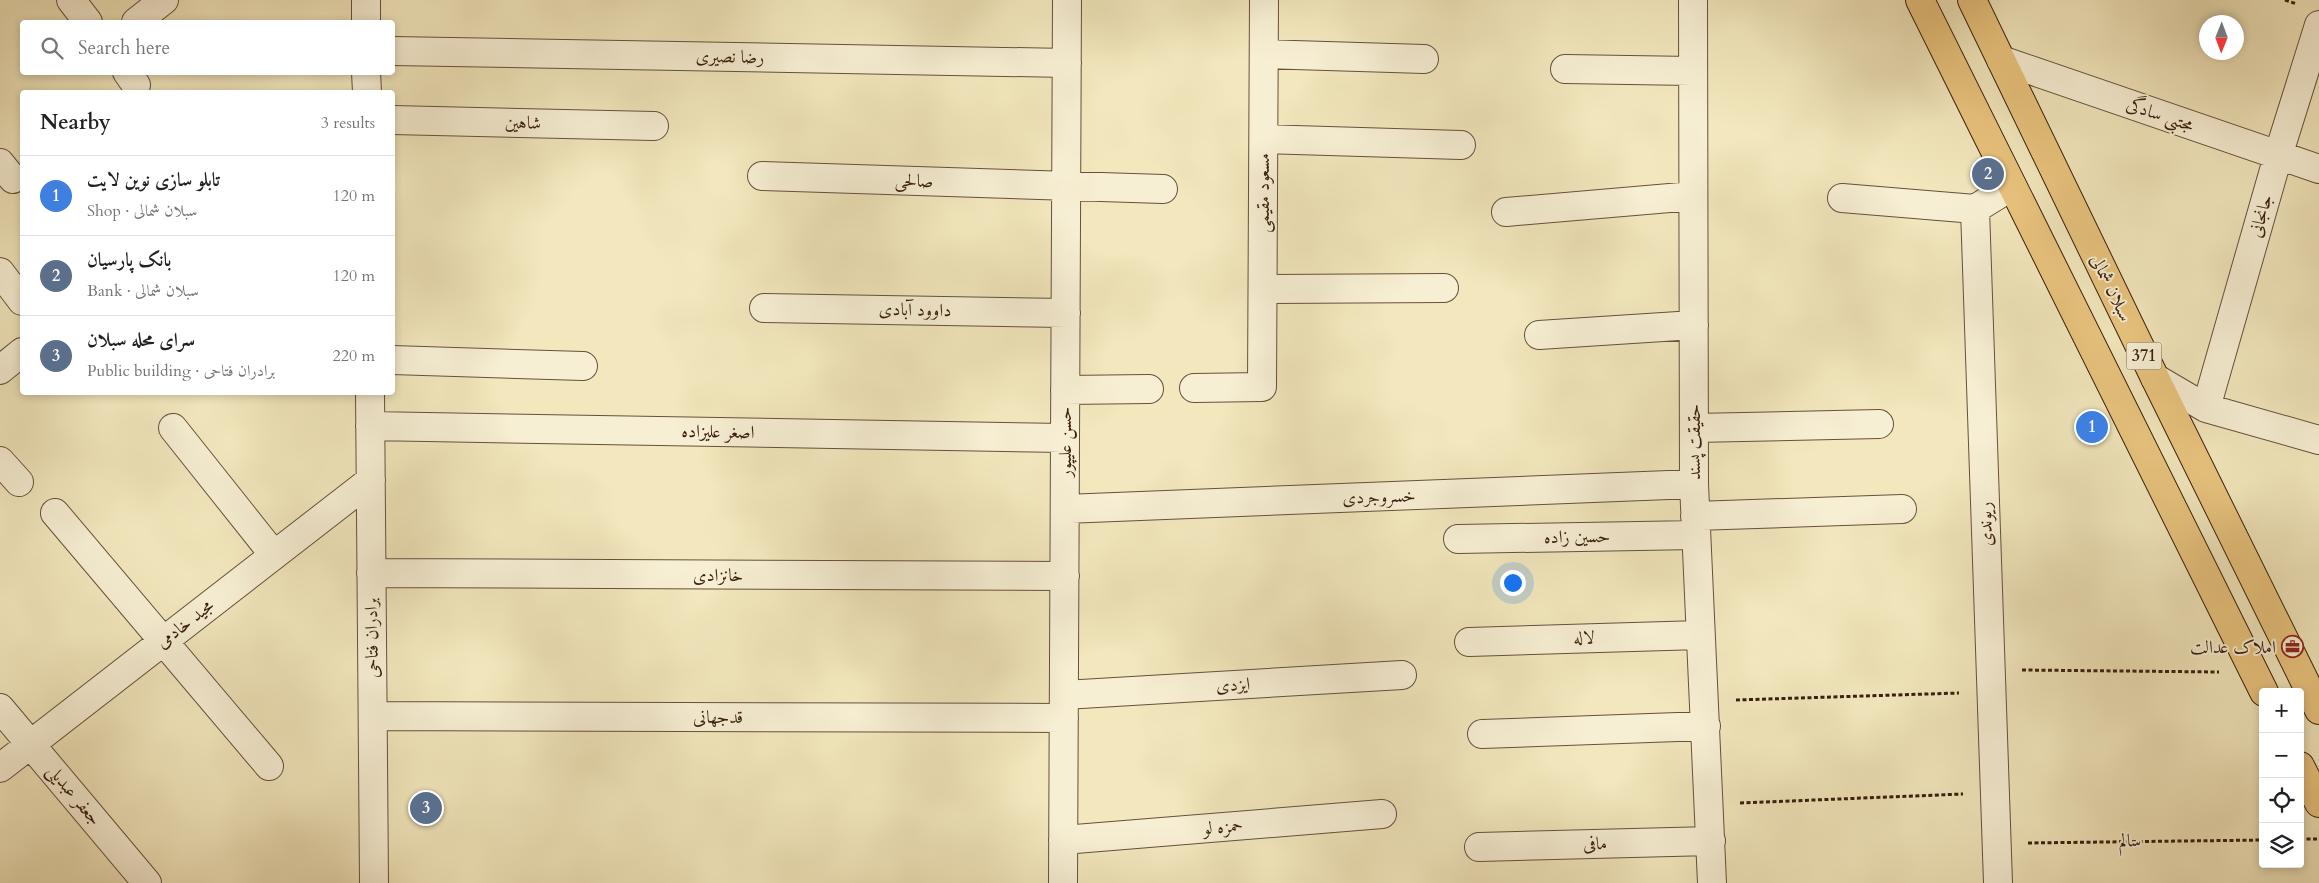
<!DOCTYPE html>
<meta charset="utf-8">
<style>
body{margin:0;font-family:Cardo,Amiri,serif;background:#f6f6f6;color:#202124}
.controls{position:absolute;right:15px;bottom:15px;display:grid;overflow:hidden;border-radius:5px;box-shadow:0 2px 8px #0003}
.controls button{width:45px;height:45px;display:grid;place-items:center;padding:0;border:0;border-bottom:1px solid #e0e0e0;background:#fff;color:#202124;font:25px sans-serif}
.compass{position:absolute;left:2199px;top:15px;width:45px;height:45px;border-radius:50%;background:#fff;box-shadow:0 2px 8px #0003;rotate:181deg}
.you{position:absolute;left:1512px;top:582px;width:18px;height:18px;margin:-12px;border:4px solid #fff;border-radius:50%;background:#1a73e8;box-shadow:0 0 0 8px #1a73e833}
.badge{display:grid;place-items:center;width:32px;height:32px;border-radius:50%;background:#d93025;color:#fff;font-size:16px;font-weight:700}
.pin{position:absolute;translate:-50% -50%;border:2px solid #fff;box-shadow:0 1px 5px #0006}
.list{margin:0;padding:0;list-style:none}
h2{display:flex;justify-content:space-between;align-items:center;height:65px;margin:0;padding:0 20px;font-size:21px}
h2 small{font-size:16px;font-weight:400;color:#757577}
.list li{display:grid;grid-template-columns:32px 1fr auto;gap:15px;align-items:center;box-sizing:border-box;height:80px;padding:0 20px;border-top:1px solid #e0e0e0}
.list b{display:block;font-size:19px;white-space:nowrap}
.list p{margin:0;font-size:16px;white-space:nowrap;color:#757577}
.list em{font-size:16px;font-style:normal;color:#757577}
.icon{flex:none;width:28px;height:28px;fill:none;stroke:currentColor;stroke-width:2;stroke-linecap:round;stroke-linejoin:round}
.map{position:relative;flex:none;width:2319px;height:883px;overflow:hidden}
.search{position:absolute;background:#fff;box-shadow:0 2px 8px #0003;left:20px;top:20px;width:375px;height:55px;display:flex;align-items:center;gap:12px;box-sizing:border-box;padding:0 18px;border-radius:5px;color:#757577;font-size:19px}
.panel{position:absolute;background:#fff;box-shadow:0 2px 8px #0003;left:20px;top:90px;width:375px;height:305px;border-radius:5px}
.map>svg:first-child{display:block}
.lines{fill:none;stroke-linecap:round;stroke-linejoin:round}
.street-casing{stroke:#67503a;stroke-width:30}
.primary-casing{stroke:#391d0e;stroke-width:30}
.path{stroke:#391d0e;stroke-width:3;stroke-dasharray:4 2.5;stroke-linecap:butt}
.street{stroke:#f7efd4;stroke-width:28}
.primary{stroke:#e9c47e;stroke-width:28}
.labels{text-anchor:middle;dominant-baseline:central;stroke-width:4;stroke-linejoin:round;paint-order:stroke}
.shield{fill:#f7efd4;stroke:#725c49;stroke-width:1}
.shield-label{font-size:16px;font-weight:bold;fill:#391d0e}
.street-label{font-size:18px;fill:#391d0e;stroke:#f7efd4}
.poi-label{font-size:18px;fill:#391d0e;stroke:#f7efd4;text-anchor:end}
</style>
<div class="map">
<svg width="2319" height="883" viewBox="0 0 2319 883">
<rect width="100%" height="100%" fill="#f2e7bd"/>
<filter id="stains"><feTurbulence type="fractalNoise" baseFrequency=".004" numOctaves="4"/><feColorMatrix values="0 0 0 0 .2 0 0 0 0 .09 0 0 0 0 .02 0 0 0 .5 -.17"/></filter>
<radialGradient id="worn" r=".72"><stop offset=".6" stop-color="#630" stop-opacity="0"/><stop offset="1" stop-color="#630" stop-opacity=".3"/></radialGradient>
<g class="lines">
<defs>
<path id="street" d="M71 0 88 22
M366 0V22
M1693 0 1694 484 1712 883
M136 22 164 0
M392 51 1067 63
M1264 54 1424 59
M2001 60 2319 169
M1565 69 1692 71
M127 72 136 85
M366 72 367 92
M392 120 654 126
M1264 139 1461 145
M0 163 13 179
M762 176 1163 189
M1842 198 1975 209
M1506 212 1693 196
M0 272 22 301
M1263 289 1444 288
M764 308 1066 313
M1539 335 1694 325
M392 360 583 366
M0 370 22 352
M2155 378 2206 408 2319 440
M1194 388 1262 387 1264 0
M1065 390 1149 389
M370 392 374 883
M2206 408 2278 156 2319 25
M370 426 1065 438
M173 428 274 555
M1694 428 1879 424
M0 461 19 482
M1065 509 1694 484
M55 513 269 766
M1695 516 1902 509
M1458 539 1696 535
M371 573 1065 576
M1469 642 1700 635
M1064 695 1402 675
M0 708 147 883
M373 716 1064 718
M1482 734 1706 726
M0 768 371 480
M1063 840 1382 814
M1479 847 1711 841
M1063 883 1067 0
M1998 883 1975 209 2012 186"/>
<path id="primary" d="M1920 0 2264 692
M1972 0 2155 378 2319 710
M2300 766 2319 803"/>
</defs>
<use href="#street" class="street-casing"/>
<use href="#primary" class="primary-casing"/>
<path class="path" d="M2285 0 2297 4
M2022 670 2219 672
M1736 700 1959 693
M1740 803 1963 794
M2300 839H2319
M2028 843 2263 840"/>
<use href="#street" class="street"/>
<use href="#primary" class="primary"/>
</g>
<defs>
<symbol id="office-ring" viewBox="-11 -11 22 22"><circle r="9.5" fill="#f7efd4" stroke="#8f2418" stroke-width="1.5"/><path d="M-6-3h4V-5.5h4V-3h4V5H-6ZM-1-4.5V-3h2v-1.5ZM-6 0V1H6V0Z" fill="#8f2418"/></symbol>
</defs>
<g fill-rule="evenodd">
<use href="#office-ring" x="2280" y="634" width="25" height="25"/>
</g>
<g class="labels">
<rect class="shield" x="2126.5" y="342.5" width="35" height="27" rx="4"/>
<g class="shield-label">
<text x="2144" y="356">371</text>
</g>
<g class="street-label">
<text transform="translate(730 57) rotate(1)">رضا نصیری</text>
<text transform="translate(2160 115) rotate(19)">مجتبی سادگی</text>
<text transform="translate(523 123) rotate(1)">شاهین</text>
<text transform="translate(914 181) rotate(2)">صالحی</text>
<text transform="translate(1263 193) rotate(-90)">مسعود مقیمی</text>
<text transform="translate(2261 216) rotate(-74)">جانجانی</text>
<text transform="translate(2111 288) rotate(64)">سبلان شمالی</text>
<text transform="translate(915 310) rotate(1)">داوود آبادی</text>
<text transform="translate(718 432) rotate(1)">اصغر علیزاده</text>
<text transform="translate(1065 442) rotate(-90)">حسن علیپور</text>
<text transform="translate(1694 442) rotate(-90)">حقیقت پسند</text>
<text transform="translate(1379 497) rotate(-2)">خسروجردی</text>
<text transform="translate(1986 524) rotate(-92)">ریوندی</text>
<text transform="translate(1577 537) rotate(-1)">حسین زاده</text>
<text x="718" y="575">خانزادی</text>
<text transform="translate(185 624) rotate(-38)">مجید خادمی</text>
<text transform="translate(372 638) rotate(-91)">برادران فتاحی</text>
<text transform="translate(1584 638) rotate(-2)">لاله</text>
<text transform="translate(1233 685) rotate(-3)">ایزدی</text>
<text x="718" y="717">قدجهانی</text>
<text transform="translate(74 795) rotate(50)">جعفر عبدیلی</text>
<text transform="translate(1223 827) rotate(-5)">حمزه لو</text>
<text transform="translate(2130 841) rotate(-1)">سالم</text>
<text transform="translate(1595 844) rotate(-2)">مافی</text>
</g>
<g class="poi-label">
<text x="2276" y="647">املاک عدالت</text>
</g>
</g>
<rect width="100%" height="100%" filter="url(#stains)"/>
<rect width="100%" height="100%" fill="url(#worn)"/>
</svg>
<div class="controls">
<button>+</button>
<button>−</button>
<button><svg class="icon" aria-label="locate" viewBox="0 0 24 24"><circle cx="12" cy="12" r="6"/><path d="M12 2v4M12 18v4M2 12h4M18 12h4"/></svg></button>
<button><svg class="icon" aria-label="layers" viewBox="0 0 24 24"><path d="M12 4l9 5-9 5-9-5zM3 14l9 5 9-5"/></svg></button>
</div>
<svg class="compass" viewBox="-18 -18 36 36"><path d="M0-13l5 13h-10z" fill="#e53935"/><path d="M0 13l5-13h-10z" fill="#757577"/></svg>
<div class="you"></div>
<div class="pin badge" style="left:2092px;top:427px;background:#3f7fe0">1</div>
<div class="pin badge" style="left:1988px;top:174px;background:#5c6f8a">2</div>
<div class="pin badge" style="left:426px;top:808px;background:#5c6f8a">3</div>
<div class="search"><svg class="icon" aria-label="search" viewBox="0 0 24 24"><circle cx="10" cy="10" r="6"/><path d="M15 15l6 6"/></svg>Search here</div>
<section class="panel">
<h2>Nearby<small>3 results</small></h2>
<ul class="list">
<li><span class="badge" style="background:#3f7fe0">1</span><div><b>تابلو سازی نوین لایت</b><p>Shop · سبلان شمالی</p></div><em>120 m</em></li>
<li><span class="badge" style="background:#5c6f8a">2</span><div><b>بانک پارسیان</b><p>Bank · سبلان شمالی</p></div><em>120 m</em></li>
<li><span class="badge" style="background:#5c6f8a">3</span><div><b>سرای محله سبلان</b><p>Public building · برادران فتاحی</p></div><em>220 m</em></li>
</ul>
</section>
</div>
